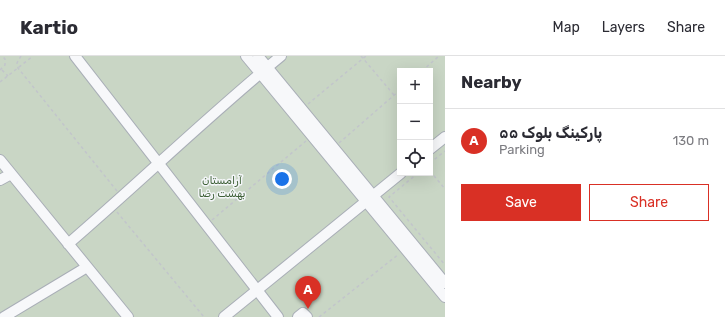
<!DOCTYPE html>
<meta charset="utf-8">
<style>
body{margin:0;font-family:Rubik,Cairo,sans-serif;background:#f2f2f3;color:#2b2b33}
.controls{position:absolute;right:12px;top:12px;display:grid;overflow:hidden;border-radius:0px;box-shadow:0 4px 16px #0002}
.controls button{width:36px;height:36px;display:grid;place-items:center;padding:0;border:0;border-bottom:1px solid #e1e1e2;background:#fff;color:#2b2b33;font:20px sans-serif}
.you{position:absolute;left:282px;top:123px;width:14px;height:14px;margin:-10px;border:3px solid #fff;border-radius:50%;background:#1a73e8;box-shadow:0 0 0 6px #1a73e833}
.badge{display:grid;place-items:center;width:26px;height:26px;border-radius:50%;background:#d93025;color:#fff;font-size:13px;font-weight:700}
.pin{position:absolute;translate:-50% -33px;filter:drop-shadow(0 1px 2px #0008)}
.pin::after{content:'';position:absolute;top:21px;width:14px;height:12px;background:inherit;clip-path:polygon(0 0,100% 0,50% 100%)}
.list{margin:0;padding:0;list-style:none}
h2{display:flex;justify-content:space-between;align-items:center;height:52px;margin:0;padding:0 16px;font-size:17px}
h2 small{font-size:13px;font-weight:400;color:#7c7c81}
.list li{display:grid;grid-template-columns:26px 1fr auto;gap:12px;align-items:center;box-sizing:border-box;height:64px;padding:0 16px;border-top:1px solid #e1e1e2}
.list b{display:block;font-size:15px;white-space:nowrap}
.list p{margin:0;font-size:13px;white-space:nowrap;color:#7c7c81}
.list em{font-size:13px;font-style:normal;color:#7c7c81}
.actions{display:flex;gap:8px;padding:12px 16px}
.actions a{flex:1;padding:9px 0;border:1px solid #d93025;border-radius:0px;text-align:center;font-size:14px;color:#d93025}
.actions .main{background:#d93025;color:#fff}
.icon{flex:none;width:22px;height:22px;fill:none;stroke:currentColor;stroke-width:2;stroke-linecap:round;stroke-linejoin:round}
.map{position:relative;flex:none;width:445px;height:261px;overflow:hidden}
header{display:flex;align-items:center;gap:24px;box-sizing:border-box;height:56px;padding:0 20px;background:#fff;border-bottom:1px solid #e1e1e2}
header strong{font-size:19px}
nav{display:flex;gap:22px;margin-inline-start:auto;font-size:14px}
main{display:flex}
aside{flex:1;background:#fff}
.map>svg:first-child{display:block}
.green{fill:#c9d6c5;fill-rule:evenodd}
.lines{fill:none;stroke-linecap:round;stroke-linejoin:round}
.minor-casing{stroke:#a9aeb7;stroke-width:12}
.path{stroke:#c2c5cb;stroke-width:1.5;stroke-dasharray:3 3;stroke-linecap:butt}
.minor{stroke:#f7f8fa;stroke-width:10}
.labels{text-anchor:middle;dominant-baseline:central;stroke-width:3;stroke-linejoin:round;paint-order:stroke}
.park-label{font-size:11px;fill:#3f6138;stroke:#f4f6f9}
</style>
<header>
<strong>Kartio</strong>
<nav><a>Map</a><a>Layers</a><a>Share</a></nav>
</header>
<main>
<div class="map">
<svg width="445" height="261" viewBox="0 0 445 261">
<rect width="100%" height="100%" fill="#e4e7ec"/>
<path class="green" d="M0 0H445V261H0ZM400 15H430V117H400Z"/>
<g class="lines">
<defs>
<path id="minor" d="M75 0 278 261
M246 0 445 241
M258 0 445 227
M430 93 445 81
M0 104 128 261
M0 124 11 118
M68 188C140 126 208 60 281 0
M4 261 87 211
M224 261 401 117
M298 261 303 257 307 261"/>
</defs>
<use href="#minor" class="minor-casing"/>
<path class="path" d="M21 0 17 7 18 12 117 135
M361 0 394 39
M0 14 5 9V3L2 0
M2 14 8 20
M422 15 439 0
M0 26 33 0
M308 48 366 0
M339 87 400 34
M430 107 445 95
M430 115 445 133
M418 117 389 141 445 209
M117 156 204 261
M212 164 306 85
M319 261 399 198"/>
<use href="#minor" class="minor"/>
</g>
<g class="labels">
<g class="park-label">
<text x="222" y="124">آرامستان<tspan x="222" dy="13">بهشت رضا</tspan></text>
</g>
</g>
</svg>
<div class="controls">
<button>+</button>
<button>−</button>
<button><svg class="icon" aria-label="locate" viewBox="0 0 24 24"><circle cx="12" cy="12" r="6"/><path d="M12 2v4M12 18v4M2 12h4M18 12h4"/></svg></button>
</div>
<div class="you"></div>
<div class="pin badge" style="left:308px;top:253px">A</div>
</div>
<aside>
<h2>Nearby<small></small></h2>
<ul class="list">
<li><span class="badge">A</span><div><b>پارکینگ بلوک ۵۵</b><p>Parking</p></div><em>130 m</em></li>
</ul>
<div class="actions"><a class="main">Save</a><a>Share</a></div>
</aside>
</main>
